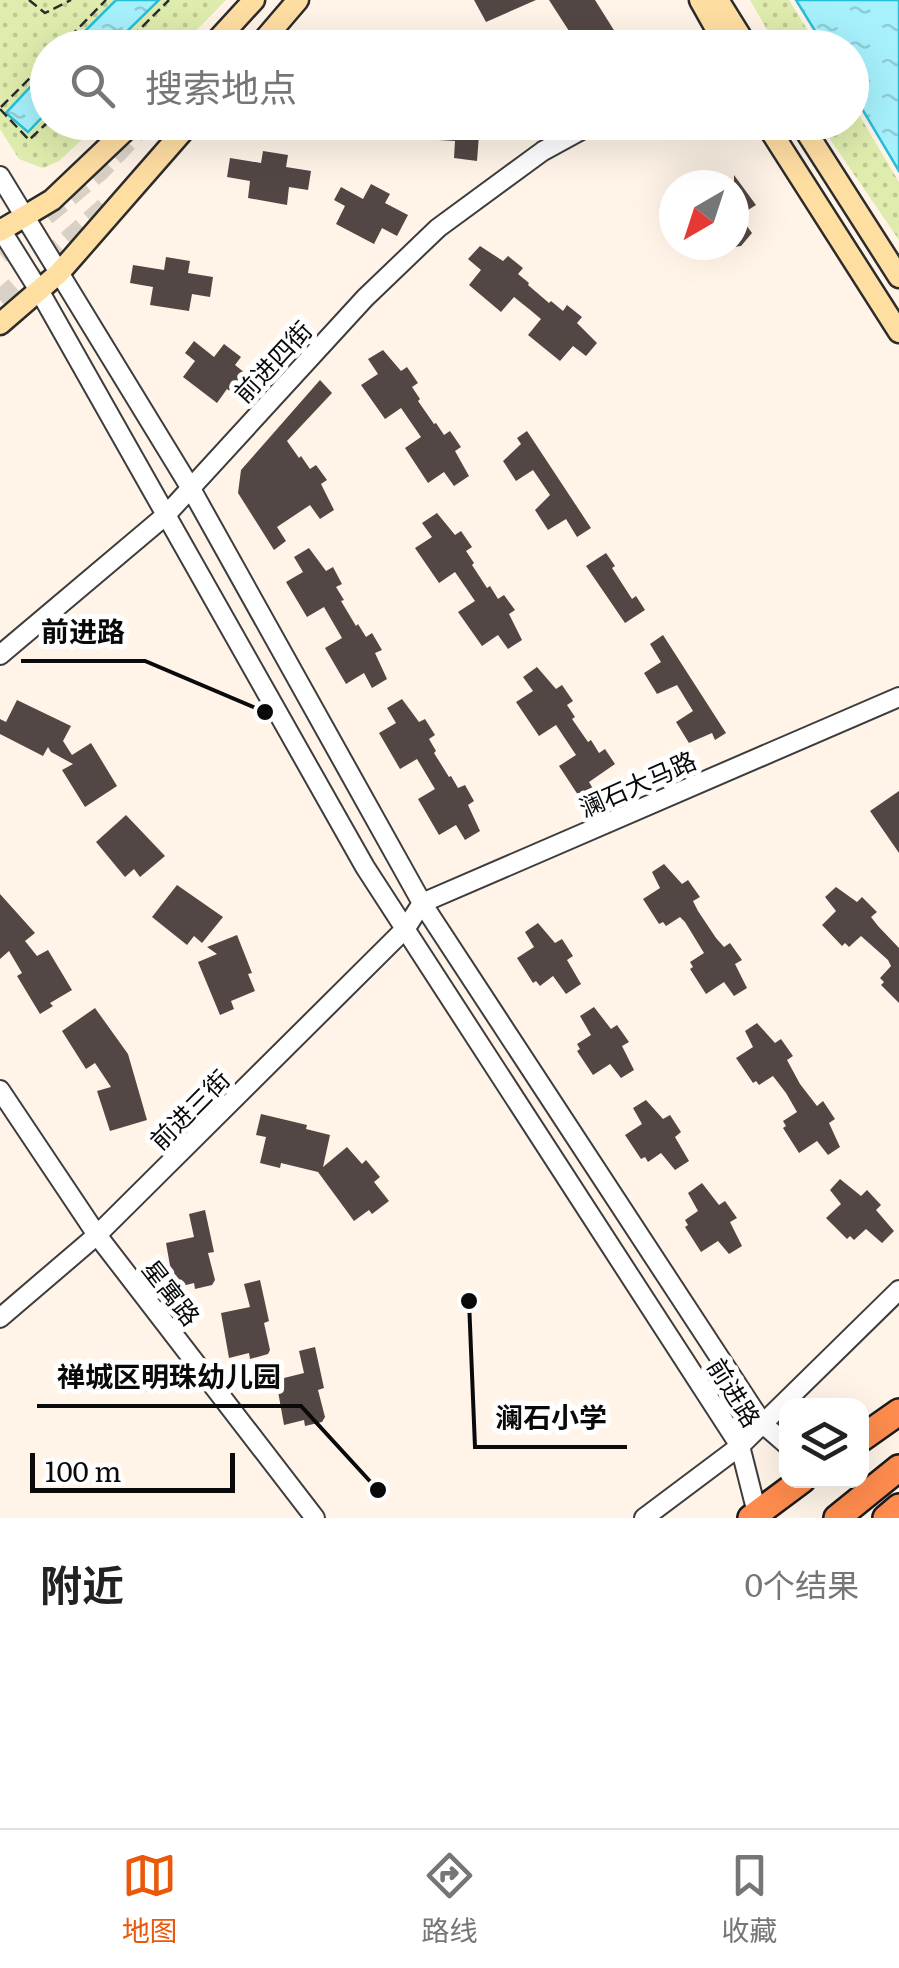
<!DOCTYPE html>
<html lang="zh">
<meta charset="utf-8">
<style>
body{margin:0;font-family:Literata,"Noto Sans SC",serif;background:#f6f6f6;color:#222}
.controls{position:absolute;right:30px;bottom:30px;display:grid;overflow:hidden;border-radius:20px;box-shadow:0 10px 40px #0002}
.controls button{width:90px;height:90px;display:grid;place-items:center;padding:0;border:0;border-bottom:2px solid #e0e0e0;background:#fff;color:#222;font:50px sans-serif}
.compass{position:absolute;left:659px;top:170px;width:90px;height:90px;border-radius:50%;background:#fff;box-shadow:0 10px 40px #0002;rotate:219deg}
.scale{position:absolute;left:30px;bottom:25px;width:205px;box-sizing:border-box;padding-left:10px;border:5px solid #0a0a0a;border-top:0;font-size:28px;line-height:35px;white-space:nowrap;color:#0a0a0a;-webkit-text-stroke:8px #fff;paint-order:stroke}
.list{margin:0;padding:0;list-style:none}
h2{display:flex;justify-content:space-between;align-items:center;height:130px;margin:0;padding:0 40px;font-size:42px}
h2 small{font-size:32px;font-weight:400;color:#767676}
.icon{flex:none;width:55px;height:55px;fill:none;stroke:currentColor;stroke-width:2;stroke-linecap:round;stroke-linejoin:round}
.map{position:relative;flex:none;width:899px;height:1518px;overflow:hidden}
.search{position:absolute;background:#fff;box-shadow:0 10px 40px #0002;left:30px;right:30px;top:30px;height:110px;display:flex;align-items:center;gap:25px;box-sizing:border-box;padding:0 35px;border-radius:55px;color:#767676;font-size:38px}
.sheet{height:310px;background:#fff}
nav{display:flex;justify-content:space-around;align-items:center;box-sizing:border-box;height:140px;border-top:2px solid #e0e0e0;background:#fff;font-size:28px;color:#767676}
nav a{display:grid;justify-items:center;gap:5px}
nav .on{color:#ea580c}
.map>svg:first-child{display:block}
.park{fill:url(#park-dots)}
.water{fill:url(#water-ripples);stroke:#26bed9;stroke-width:2.5}
.building{fill:#534745}
.lines{fill:none;stroke-linecap:round;stroke-linejoin:round}
.secondary-tunnel{stroke:#dad1c6;stroke-width:20;stroke-dasharray:20 10;stroke-linecap:butt}
.tertiary-casing{stroke:#3d3d3d;stroke-width:22}
.secondary-casing{stroke:#2c2c2c;stroke-width:25}
.trunk-casing{stroke:#1b1b1b;stroke-width:30}
.path{stroke:#2c2c2c;stroke-width:2.5;stroke-dasharray:10 5;stroke-linecap:butt}
.tertiary{stroke:#fff;stroke-width:18}
.secondary{stroke:#ffdea2;stroke-width:20}
.trunk{stroke:#ff8c4e;stroke-width:25}
.labels{text-anchor:middle;dominant-baseline:central;stroke-width:10;stroke-linejoin:round;paint-order:stroke}
.street-label{font-size:25px;fill:#0a0a0a;stroke:#fff}
.leader{fill:none;stroke:#0a0a0a;stroke-width:4}
.callout-dot{fill:#0a0a0a;stroke:#fff;stroke-width:4}
.callout-label{font-size:28px;text-anchor:middle;font-weight:bold;fill:#0a0a0a;stroke:#fff;stroke-width:10;stroke-linejoin:round;paint-order:stroke}
</style>
<div class="map">
<svg width="899" height="1518" viewBox="0 0 899 1518">
<defs>
<pattern id="park-dots" width="8" height="8" patternUnits="userSpaceOnUse" patternTransform="scale(2.5)"><rect width="8" height="8" fill="#deecad"/><path d="M2 2h.1M6 6h.1" fill="none" stroke="#bdc994" stroke-width="1.8" stroke-linecap="round"/></pattern>
<pattern id="water-ripples" width="26" height="14" patternUnits="userSpaceOnUse" patternTransform="scale(2.5)"><rect width="26" height="14" fill="#a6f1fc"/><path d="M2 4q2-2 4 0t4 0M15 11q2-2 4 0t4 0" fill="none" stroke="#8ecdd7"/></pattern>
</defs>
<rect width="100%" height="100%" fill="#fff4e7"/>
<path class="park" d="M0 0H226L180 47 48 48V122L100 123 59 161 43 168 19 159 0 129Z
M750 0H789L818 47H777Z
M852 103 899 182V240L819 123 852 122Z"/>
<path class="water" d="M116 0H159L111 47H69Z
M796 0H899V171L852 92V48L825 47Z
M47 69V112L28 132 6 113Z"/>
<path class="building" d="M474 0H536L486 22Z
M549 0H595L617 35 597 48H580Z
M439 122H491L490 136 479 135 477 161 454 158 455 141 438 140Z
M263 151 288 155 286 167 311 171 308 190 289 187 287 205 248 198 250 181 227 177 230 158 261 163Z
M734 175 756 205 745 212 744 222 752 233 741 246 734 247Z
M371 184 390 194 385 203 408 215 397 236 382 228 374 244 336 224 345 206 334 200 341 187 363 199Z
M480 246 503 261 508 256 523 268 518 274 529 283 528 285 549 303 551 301 563 311 567 305 582 317 577 323 597 343 586 356 573 346 560 361 528 335 541 319 529 309 514 297 501 312 469 285 481 270 468 259Z
M166 257 190 261 188 273 213 277 210 297 192 294 189 311 150 305 153 287 130 283 133 265 164 270Z
M194 341 214 357 224 344 241 357 235 365 255 381 241 399 227 389 217 403 183 377 195 361 185 353Z
M383 350 401 371 407 367 418 383 412 387 420 399 418 401 434 424 436 423 444 435 450 431 461 447 455 451 469 476 454 486 444 472 428 483 405 448 421 437 401 408 385 419 361 385 378 374 368 359Z
M320 380 332 393 287 441 299 458 301 456 310 469 316 465 327 480 321 484 334 510 320 519 310 505 277 527 286 541 274 550 238 493 241 470Z
M527 431 591 528 577 537 566 519 548 530 535 510 550 495 533 470 516 481 503 461 521 444 517 438Z
M437 513 455 535 461 531 472 547 466 551 474 563 472 565 487 588 490 586 498 599 504 595 515 610 509 614 522 640 508 649 498 635 482 646 458 612 475 601 455 572 439 583 415 548 432 537 422 523Z
M309 548 326 571 333 567 342 584 336 587 344 600 341 601 356 626 358 624 366 637 372 633 382 650 375 653 387 679 372 688 364 673 346 684 325 648 342 638 324 607 307 617 286 582 303 572 294 557Z
M606 553 615 566 612 568 632 599 636 596 645 610 625 623 586 566Z
M663 635 726 733 715 740 712 733 689 743 676 722 693 711 677 685 657 694 644 673 661 662 650 644Z
M537 667 556 689 562 685 573 701 567 705 575 717 572 719 588 742 591 740 599 753 605 749 615 764 589 782 595 792 582 801 559 766 576 755 556 725 539 736 516 702 533 691 523 677Z
M402 699 419 722 425 719 435 735 429 739 436 751 434 753 449 777 451 776 458 788 465 785 474 801 468 805 480 831 465 840 456 825 439 835 418 799 435 789 417 759 400 769 379 733 396 723 387 708Z
M17 700 71 726 63 741 72 755 91 743 117 786 85 807 62 770 73 764 51 752 48 747 43 756 0 734V719L6 722Z
M899 791V853L870 811Z
M126 815 165 856 140 877 134 869 125 877 96 842Z
M664 864 682 884 688 880 700 897 693 901 698 911 716 938 724 947 730 943 742 960 735 964 747 988 734 996 724 982 706 994 690 969 693 967 690 962 704 953 685 922 680 917 666 926 663 922 659 924 643 899 660 888 652 872Z
M177 885 223 917 202 943 194 936 187 945 152 917Z
M836 887 857 902 862 897 877 912 871 917 878 926 899 948V1003L881 985 884 982 880 978 891 966 888 960 861 936 849 947 845 943 842 946 822 925 836 911 825 897Z
M0 894 35 933 25 941 37 956 48 950 72 990 50 1003 53 1006 40 1014 17 976 22 973 9 951 0 959Z
M538 923 555 943 562 939 573 956 567 960 581 984 566 994 553 976 540 986 536 981 533 983 517 958 534 947 525 932Z
M237 935 252 973 248 974 255 991 231 1001 234 1009 220 1015 198 962 217 954 207 947Z
M594 1007 611 1029 617 1025 629 1042 622 1046 634 1070 621 1078 610 1064 593 1075 577 1051 580 1049 577 1044 591 1035 580 1016Z
M95 1008 128 1054 147 1120 110 1131 97 1091 111 1087 95 1063 86 1069 62 1031Z
M757 1023 775 1043 781 1039 793 1056 787 1060 800 1084 817 1106 823 1101 835 1119 829 1123 840 1147 828 1155 817 1141 799 1153 783 1128 786 1126 783 1121 797 1112 786 1093 773 1076 759 1085 756 1081 753 1083 736 1058 753 1047 745 1031Z
M646 1100 663 1119 670 1115 681 1132 675 1137 689 1161 675 1170 661 1153 648 1162 645 1157 641 1159 625 1135 642 1124 633 1108Z
M261 1114 307 1125 306 1129 330 1135 323 1167 347 1147 362 1164 366 1160 380 1177 374 1182 389 1201 372 1214 369 1210 354 1221 318 1172 281 1163 280 1168 260 1163 266 1137 256 1135Z
M840 1179 861 1196 867 1190 881 1205 876 1210 894 1231 882 1243 866 1229 854 1240 850 1236 847 1239 826 1218 841 1204 830 1190Z
M702 1183 719 1205 725 1201 737 1218 730 1222 742 1246 729 1254 718 1241 701 1252 685 1227 688 1225 685 1220 698 1211 688 1193Z
M205 1210 214 1252 208 1253 215 1280 212 1285 195 1289 194 1283 174 1288 166 1243 194 1237 189 1214Z
M260 1280 269 1321 264 1323 270 1350 268 1354 250 1359 249 1353 229 1358 221 1313 250 1307 244 1284Z
M315 1347 324 1388 318 1390 325 1417 322 1422 305 1426 304 1420 284 1425 276 1380 304 1373 299 1351Z"/>
<g class="lines">
<path class="secondary-tunnel" d="M0 254 101 170 146 122
M0 300 111 202"/>
<defs>
<path id="tertiary" d="M0 176 190 487 422 903 763 1424 786 1444
M0 228 40 292 365 867 740 1446 757 1513
M0 655 166 515 365 298 438 228 543 151 596 122
M0 1090 97 1235 315 1518
M0 1318 97 1235 406 928 422 903 899 697
M644 1518 740 1446 899 1290"/>
<path id="secondary" d="M700 0 727 48
M718 0 748 48
M210 48 254 0
M257 48 298 0
M765 122 899 332
M800 122 899 277
M0 231 52 200 134 122
M0 324 59 273 191 122"/>
<path id="trunk" d="M862 1438 899 1412
M751 1518 802 1480
M837 1518 899 1468
M886 1518 899 1507"/>
</defs>
<use href="#tertiary" class="tertiary-casing"/>
<use href="#secondary" class="secondary-casing"/>
<use href="#trunk" class="trunk-casing"/>
<path class="path" d="M29 0 45 13 71 0
M59 48 106 0
M121 48 169 0
M1 107 48 60
M0 109 29 140 48 122"/>
<use href="#tertiary" class="tertiary"/>
<use href="#secondary" class="secondary"/>
<use href="#trunk" class="trunk"/>
</g>
<g class="labels">
<g class="street-label">
<text transform="translate(272 361) rotate(-47)">前进四街</text>
<text transform="translate(637 783) rotate(-24)">澜石大马路</text>
<text transform="translate(189 1109) rotate(-45)">前进三街</text>
<text transform="translate(172 1292) rotate(52)">星寓路</text>
<text transform="translate(735 1392) rotate(58)">前进路</text>
</g>
</g>
<path class="leader" d="M265 712L145 661H21M378 1490L301 1406H37M469 1301L475 1447H627"/>
<g class="callout-dot">
<circle cx="265" cy="712" r="10"/>
<circle cx="378" cy="1490" r="10"/>
<circle cx="469" cy="1301" r="10"/>
</g>
<g class="callout-label">
<text x="83" y="642">前进路</text>
<text x="169" y="1387">禅城区明珠幼儿园</text>
<text x="551" y="1428">澜石小学</text>
</g>
</svg>
<div class="controls">
<button><svg class="icon" aria-label="layers" viewBox="0 0 24 24"><path d="M12 4l9 5-9 5-9-5zM3 14l9 5 9-5"/></svg></button>
</div>
<svg class="compass" viewBox="-18 -18 36 36"><path d="M0-13l5 13h-10z" fill="#e53935"/><path d="M0 13l5-13h-10z" fill="#767676"/></svg>
<div class="scale">100 m</div>
<div class="search"><svg class="icon" aria-label="search" viewBox="0 0 24 24"><circle cx="10" cy="10" r="6"/><path d="M15 15l6 6"/></svg>搜索地点</div>
</div>
<section class="sheet">
<h2>附近<small>0个结果</small></h2>
<ul class="list">
</ul>
</section>
<nav>
<a class="on"><svg class="icon" aria-label="map" viewBox="0 0 24 24"><path d="M3 6l6-2 6 2 6-2v14l-6 2-6-2-6 2zM9 4v14M15 6v14"/></svg>地图</a>
<a><svg class="icon" aria-label="directions" viewBox="0 0 24 24"><path d="M12 3l9 9-9 9-9-9zM9 14v-3h6M13 9l2 2-2 2"/></svg>路线</a>
<a><svg class="icon" aria-label="saved" viewBox="0 0 24 24"><path d="M7 4h10v16l-5-4-5 4z"/></svg>收藏</a>
</nav>
